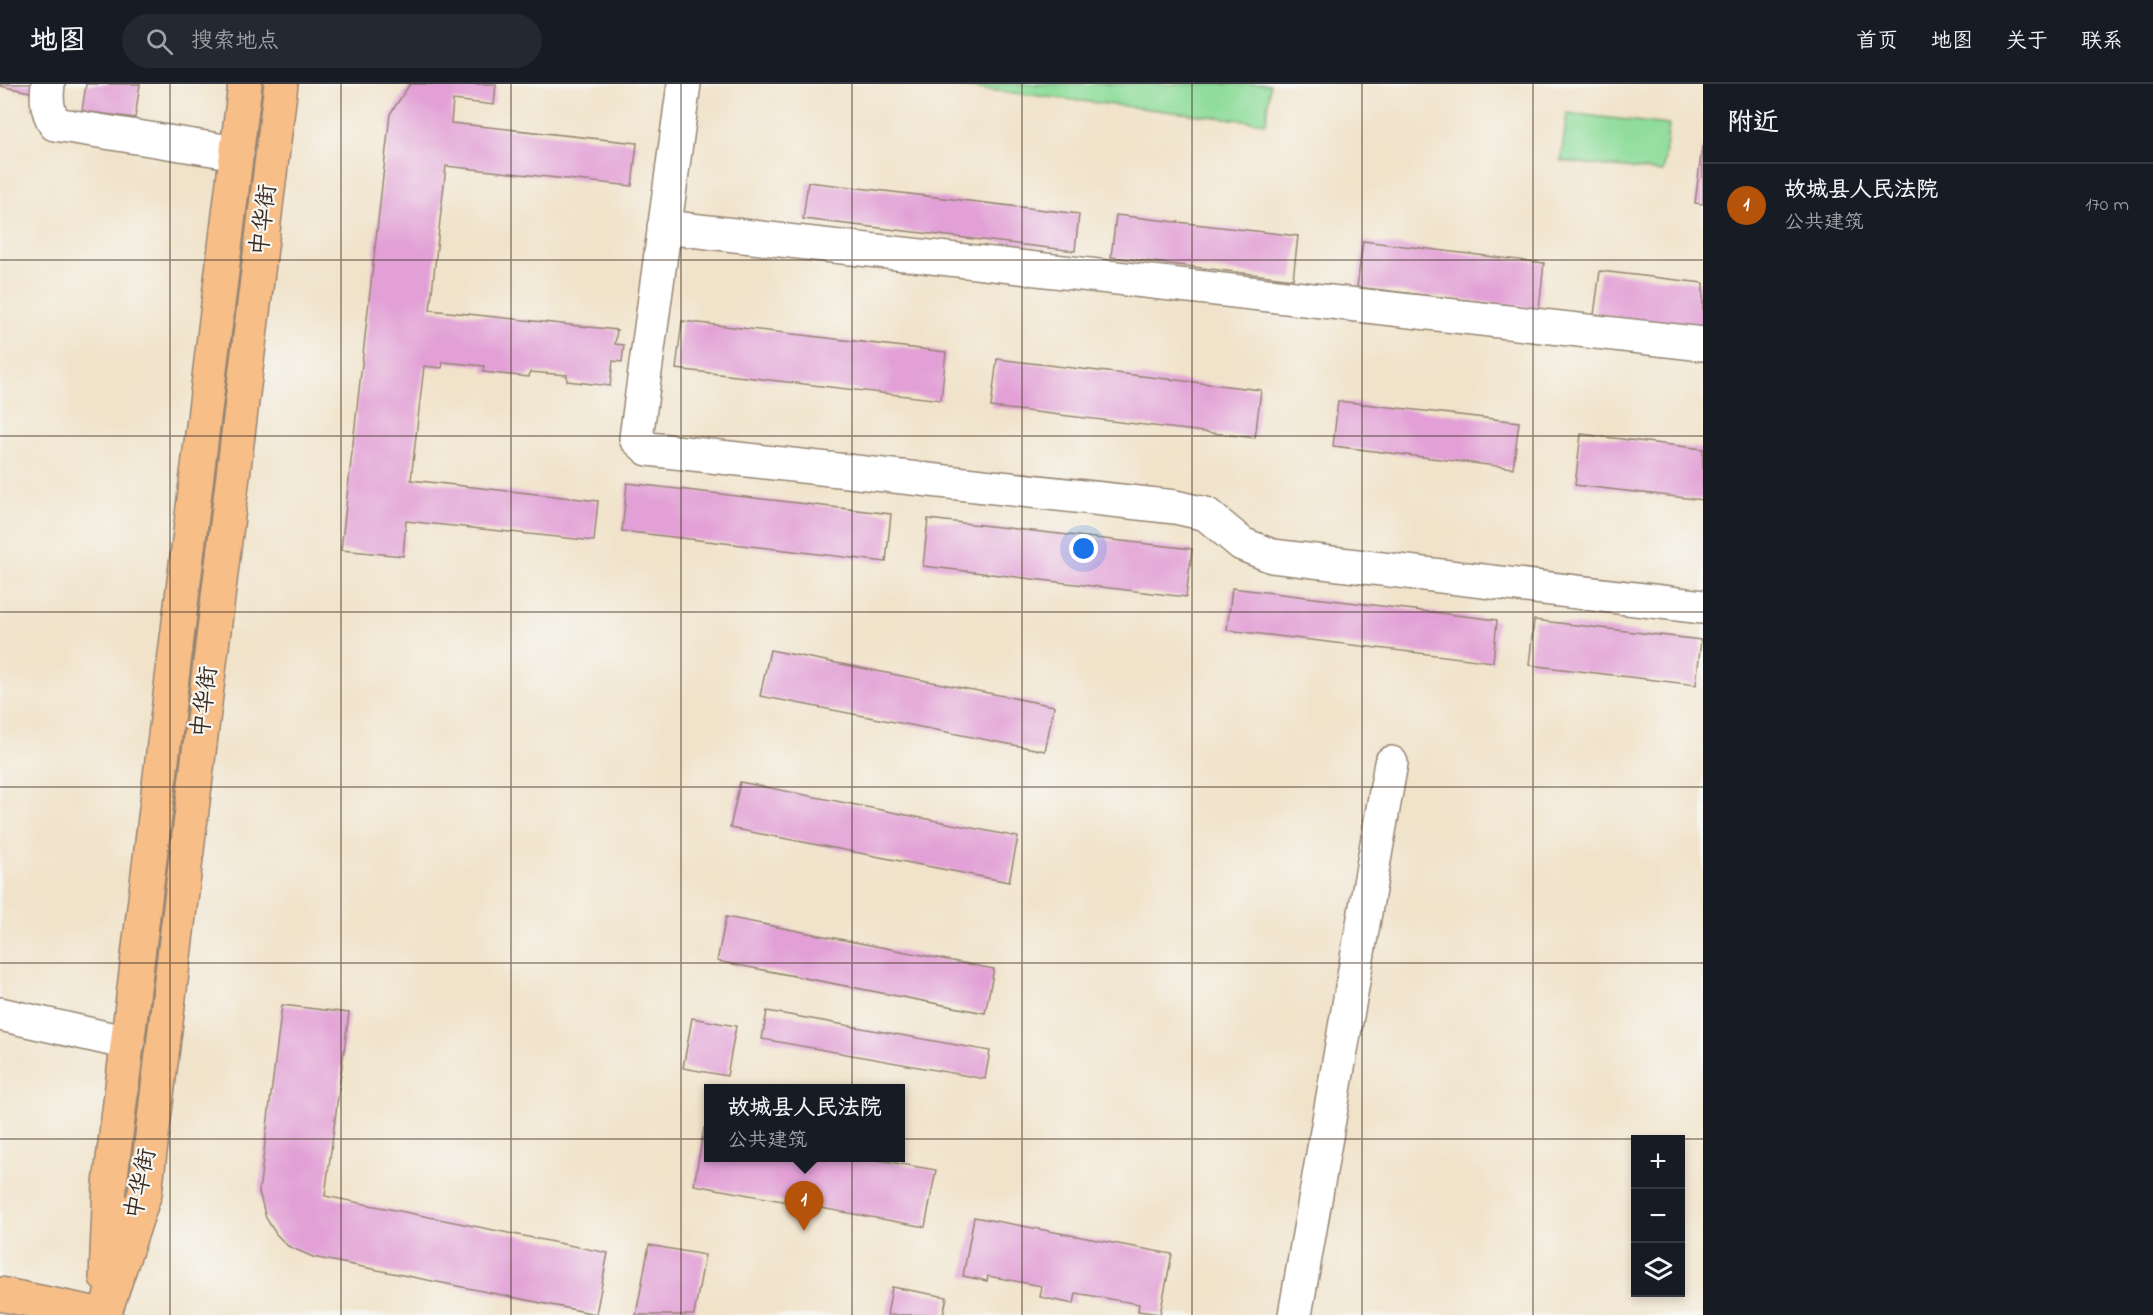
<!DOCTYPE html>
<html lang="zh">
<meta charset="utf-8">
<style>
body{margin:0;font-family:"Indie Flower","LXGW WenKai TC",sans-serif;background:#242831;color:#f1f3f6}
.controls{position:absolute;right:18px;bottom:18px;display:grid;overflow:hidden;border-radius:0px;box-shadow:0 3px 9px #0003}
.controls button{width:54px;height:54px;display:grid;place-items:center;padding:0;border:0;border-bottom:2px solid #363941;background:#171b24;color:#f1f3f6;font:30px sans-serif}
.you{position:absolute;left:1084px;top:465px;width:21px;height:21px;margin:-15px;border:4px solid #fff;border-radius:50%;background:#1a73e8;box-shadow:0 0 0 9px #1a73e833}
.badge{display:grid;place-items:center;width:39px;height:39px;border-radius:50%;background:#b45309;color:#fff;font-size:20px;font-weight:700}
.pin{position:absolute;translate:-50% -50px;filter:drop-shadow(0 2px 3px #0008)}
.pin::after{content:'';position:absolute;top:32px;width:21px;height:18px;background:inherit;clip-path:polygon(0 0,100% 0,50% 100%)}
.popup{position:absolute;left:704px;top:1000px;width:201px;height:78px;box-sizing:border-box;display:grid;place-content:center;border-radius:0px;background:#171b24;filter:drop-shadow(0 2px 4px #0005);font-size:20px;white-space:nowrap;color:#9ea1a6}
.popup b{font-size:22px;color:#f1f3f6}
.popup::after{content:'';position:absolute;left:50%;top:100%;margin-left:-12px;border:12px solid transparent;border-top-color:#171b24}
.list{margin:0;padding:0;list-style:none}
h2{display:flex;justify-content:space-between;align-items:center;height:78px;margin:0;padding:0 24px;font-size:26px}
h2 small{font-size:20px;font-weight:400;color:#9ea1a6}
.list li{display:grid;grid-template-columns:39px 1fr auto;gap:18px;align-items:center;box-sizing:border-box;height:84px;padding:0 24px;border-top:2px solid #363941}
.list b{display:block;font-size:22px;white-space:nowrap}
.list p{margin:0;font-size:20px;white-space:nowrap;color:#9ea1a6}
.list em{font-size:20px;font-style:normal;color:#9ea1a6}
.icon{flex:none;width:33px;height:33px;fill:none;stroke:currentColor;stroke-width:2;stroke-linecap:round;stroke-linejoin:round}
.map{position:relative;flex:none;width:1703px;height:1231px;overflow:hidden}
header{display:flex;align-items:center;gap:36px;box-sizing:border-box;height:84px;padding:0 30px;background:#171b24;border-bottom:2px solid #363941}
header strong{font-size:28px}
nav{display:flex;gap:33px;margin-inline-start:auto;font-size:21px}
.search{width:420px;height:54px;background:#242831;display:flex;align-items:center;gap:15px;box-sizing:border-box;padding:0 21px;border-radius:33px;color:#9ea1a6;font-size:22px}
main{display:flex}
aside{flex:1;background:#171b24}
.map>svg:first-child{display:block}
.green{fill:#90dd9b;stroke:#66845c;stroke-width:1.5}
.building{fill:#e2a0d6}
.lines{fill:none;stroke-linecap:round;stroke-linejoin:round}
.minor-casing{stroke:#968674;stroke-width:36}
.major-casing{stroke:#968674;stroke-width:36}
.minor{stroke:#fff;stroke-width:33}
.major{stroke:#f7be88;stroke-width:33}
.grid{fill:none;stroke:#3b2a1e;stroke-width:1.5;stroke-opacity:0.55}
.labels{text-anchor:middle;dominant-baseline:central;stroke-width:4.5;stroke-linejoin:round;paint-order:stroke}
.street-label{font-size:24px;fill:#3b2a1e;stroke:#f6f6f2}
</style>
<header>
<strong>地图</strong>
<div class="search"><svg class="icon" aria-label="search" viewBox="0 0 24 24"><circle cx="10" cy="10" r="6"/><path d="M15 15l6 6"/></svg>搜索地点</div>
<nav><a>首页</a><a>地图</a><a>关于</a><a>联系</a></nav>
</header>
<main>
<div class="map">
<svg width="1703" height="1231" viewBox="0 0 1703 1231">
<rect width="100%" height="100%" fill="#f6f6f2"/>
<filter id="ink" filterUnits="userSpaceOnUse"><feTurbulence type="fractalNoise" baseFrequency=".0167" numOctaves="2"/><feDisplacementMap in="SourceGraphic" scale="12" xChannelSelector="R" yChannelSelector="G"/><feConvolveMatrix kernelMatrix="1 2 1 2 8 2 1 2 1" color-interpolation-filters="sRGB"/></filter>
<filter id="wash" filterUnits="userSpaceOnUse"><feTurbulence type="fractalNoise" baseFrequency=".008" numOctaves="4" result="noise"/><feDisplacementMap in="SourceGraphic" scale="24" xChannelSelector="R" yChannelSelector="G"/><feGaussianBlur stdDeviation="1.35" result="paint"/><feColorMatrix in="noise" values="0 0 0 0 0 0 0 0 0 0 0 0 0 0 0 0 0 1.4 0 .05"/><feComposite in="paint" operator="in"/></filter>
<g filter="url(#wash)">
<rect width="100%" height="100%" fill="#f1e3ca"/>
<path class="green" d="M938 0H1270L1266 39Z
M1567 29 1669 41 1663 88 1561 77Z"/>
<g id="blocks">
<path class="building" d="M0 0H37L35 9 0 2Z
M86 0H140L135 34 82 27Z
M410 0H496L494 21 453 16 451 39 637 59 632 102 446 82 430 226 617 246 615 260 624 261 622 278 613 277 610 302 567 297V291L530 288 529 293 483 288 484 282 443 278 442 284 424 282 411 396 598 417 594 457 406 437 403 472 341 466 390 30Z
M1702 63 1703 64V120L1695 119Z
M808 98 1079 130 1075 167 803 135Z
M1116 131 1298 152 1293 195 1111 173Z
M1363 157 1544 179 1539 225 1357 203Z
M1600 187 1703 199V244L1594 231Z
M682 237 946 268 941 316 676 285Z
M997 275 1261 306 1255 354 991 323Z
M1338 317 1519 338 1513 384 1333 362Z
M1581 350 1703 365V416L1575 401Z
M627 399 891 430 886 478 622 447Z
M928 435 1192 465 1186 513 923 482Z
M1232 504 1497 536 1493 578 1227 546Z
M1534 536 1701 556 1696 601 1529 581Z
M770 566 1054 622 1045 667 760 612Z
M740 698 1018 753 1009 798 730 744Z
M726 833 994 885 985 929 717 877Z
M282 921 349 929 325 1112 608 1169 596 1230 313 1173 288 1162 276 1150 266 1134 259 1108Z
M767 927 990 967 985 995 762 955Z
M692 934 736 942 727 992 683 984Z
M704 1044 708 1045V1074H867L936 1086 925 1143 694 1101Z
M974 1133 1172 1170 1160 1230 1138 1227 1139 1220 1076 1209 1074 1220 1040 1213 1042 1202 988 1192 987 1197 963 1192Z
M649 1161 705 1171 694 1231H636Z
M892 1203 947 1213 943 1231H887Z"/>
</g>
</g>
<g filter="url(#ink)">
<use href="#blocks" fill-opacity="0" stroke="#968674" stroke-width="1.5"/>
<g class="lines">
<defs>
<path id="minor" d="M48 0C46 16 47 26 55 40L237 69
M684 0 636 354 648 365 1175 423 1206 430 1242 460 1272 472 1703 523
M664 143 1703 260
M0 930 128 959
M1295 1231 1391 679"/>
<path id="major" d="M106 1193 110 1100 245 0
M0 1210 102 1231
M104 1231 145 1109 281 0"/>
</defs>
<use href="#minor" class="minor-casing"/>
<use href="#major" class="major-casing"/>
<use href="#minor" class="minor"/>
<use href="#major" class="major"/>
</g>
</g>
<path class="grid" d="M170 0V1231M341 0V1231M511 0V1231M681 0V1231M852 0V1231M1022 0V1231M1192 0V1231M1362 0V1231M1533 0V1231M0 176H1703M0 352H1703M0 528H1703M0 703H1703M0 879H1703M0 1055H1703"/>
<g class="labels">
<g class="street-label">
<text transform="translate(265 136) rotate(-83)">中华街</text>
<text transform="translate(206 618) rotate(-83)">中华街</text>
<text transform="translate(142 1100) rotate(-78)">中华街</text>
</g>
</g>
</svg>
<div class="controls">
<button>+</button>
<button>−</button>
<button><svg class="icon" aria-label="layers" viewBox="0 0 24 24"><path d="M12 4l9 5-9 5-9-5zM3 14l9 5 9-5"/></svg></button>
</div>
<div class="you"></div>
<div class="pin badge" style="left:804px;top:1147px">1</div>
<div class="popup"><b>故城县人民法院</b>公共建筑</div>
</div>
<aside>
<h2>附近<small></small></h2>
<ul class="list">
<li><span class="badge">1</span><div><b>故城县人民法院</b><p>公共建筑</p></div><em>170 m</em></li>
</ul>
</aside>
</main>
